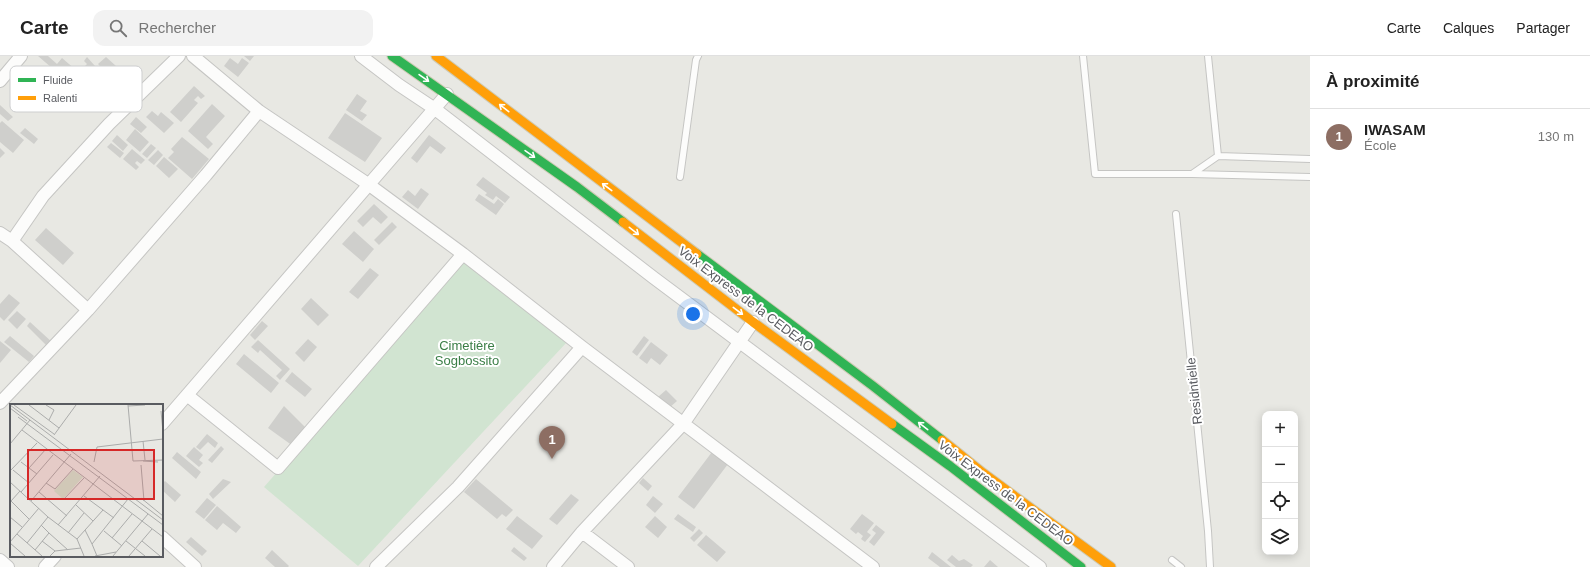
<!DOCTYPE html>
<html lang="fr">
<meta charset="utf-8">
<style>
body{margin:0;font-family:Helvetica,sans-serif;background:#f2f2f2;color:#222}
.controls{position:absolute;right:12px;bottom:12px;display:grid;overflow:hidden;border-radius:8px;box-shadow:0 2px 10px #0003}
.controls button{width:36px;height:36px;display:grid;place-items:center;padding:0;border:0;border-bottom:1px solid #e0e0e0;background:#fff;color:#222;font:20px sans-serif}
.you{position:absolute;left:693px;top:258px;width:14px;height:14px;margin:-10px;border:3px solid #fff;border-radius:50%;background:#1a73e8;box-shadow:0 0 0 6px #1a73e833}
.badge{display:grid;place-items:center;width:26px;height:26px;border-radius:50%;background:#1a73e8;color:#fff;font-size:13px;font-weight:700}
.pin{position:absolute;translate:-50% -33px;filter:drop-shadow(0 1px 2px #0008)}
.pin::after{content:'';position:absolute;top:21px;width:14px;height:12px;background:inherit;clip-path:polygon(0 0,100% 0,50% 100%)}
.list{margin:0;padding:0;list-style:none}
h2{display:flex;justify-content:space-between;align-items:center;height:52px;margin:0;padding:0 16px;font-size:17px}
h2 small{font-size:13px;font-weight:400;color:#767676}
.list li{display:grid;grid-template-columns:26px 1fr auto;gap:12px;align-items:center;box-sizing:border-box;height:56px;padding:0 16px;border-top:1px solid #e0e0e0}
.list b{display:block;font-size:15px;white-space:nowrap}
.list p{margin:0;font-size:13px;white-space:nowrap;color:#767676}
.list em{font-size:13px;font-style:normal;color:#767676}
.icon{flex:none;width:22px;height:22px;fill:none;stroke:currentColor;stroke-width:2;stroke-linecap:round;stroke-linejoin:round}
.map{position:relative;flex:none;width:1310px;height:511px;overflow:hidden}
header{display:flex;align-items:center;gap:24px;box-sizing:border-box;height:56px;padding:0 20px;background:#fff;border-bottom:1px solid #e0e0e0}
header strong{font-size:19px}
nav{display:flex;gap:22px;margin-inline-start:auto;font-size:14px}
.search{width:280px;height:36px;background:#f2f2f2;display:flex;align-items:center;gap:10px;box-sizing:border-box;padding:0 14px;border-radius:12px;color:#767676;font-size:15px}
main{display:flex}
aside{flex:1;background:#fff}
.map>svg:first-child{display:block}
.green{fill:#d1e4d1}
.building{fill:#cfcfcc}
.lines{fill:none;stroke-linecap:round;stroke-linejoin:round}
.lane-casing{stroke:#c5c5c3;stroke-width:8}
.street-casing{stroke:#c5c5c3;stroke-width:14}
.fast-casing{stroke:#cecab3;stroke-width:11}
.slow-casing{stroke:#cecab3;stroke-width:11}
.lane{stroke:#fcfcfb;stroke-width:6}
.street{stroke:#fcfcfb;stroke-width:12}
.fast{stroke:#30b455;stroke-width:9}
.slow{stroke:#ff9f0a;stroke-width:9}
.oneway{stroke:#fff}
.labels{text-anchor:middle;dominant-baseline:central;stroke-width:4;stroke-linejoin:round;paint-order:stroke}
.street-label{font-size:13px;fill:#595b60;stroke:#fff}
.park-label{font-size:13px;fill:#3a7e46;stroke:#fff}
.inset-road{fill:none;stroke:#abacab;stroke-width:1}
.view{fill:#d62828;fill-opacity:0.15;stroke:#d62828;stroke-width:2}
.inset-edge{fill:none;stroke:#595b60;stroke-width:2}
.key{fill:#fff;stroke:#cdcecf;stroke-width:1}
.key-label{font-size:11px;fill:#595b60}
</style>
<header>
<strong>Carte</strong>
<div class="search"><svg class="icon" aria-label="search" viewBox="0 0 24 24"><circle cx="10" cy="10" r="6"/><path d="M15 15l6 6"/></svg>Rechercher</div>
<nav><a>Carte</a><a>Calques</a><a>Partager</a></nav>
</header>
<main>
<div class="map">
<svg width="1310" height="511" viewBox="0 0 1310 511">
<rect width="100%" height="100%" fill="#e8e8e3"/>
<path class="green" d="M462 204 567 286 358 510 264 431Z"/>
<path class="building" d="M38 0H48L57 8 62 2 83 20 74 31Z
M244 0H254L250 5Z
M87 1 95 10 87 18 82 13 87 8 84 5Z
M106 1 116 10 107 18 98 8Z
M230 2 238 8 242 2 249 7 238 21 224 10Z
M194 30 205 40 201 43 198 40 194 44 198 47 181 66 170 56Z
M357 38 367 45 360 55 367 59 362 65 346 54Z
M212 48 225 60 206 81 213 88 208 93 188 75Z
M0 49 13 61 8 65 0 58Z
M152 55 158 60 161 56 174 67 164 77 146 61Z
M345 57 382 82 365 106 328 82Z
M136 61 147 71 141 77 130 68Z
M2 65 24 84 13 97 0 86V67Z
M25 72 38 83 34 88 20 77Z
M135 73 149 86 140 96 126 84Z
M117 79 128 89 123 95 112 85Z
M429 79 446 92 441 98 430 90 417 107 411 102Z
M182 81 209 103 192 123 168 102 174 96 171 93Z
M111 87 124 97 120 102 107 91Z
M151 88 156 92 147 102 142 98Z
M0 92 5 97 0 102Z
M132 93 145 104 141 108 137 105 135 107 139 111 136 114 123 103Z
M158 94 163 99 154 109 148 104Z
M164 101 178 113 169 122 156 110Z
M483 121 510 141 505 147 496 140 493 144 485 139 487 137 476 129Z
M421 132 429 138 418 153 402 141 408 134 415 140Z
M479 138 494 148 498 143 504 148 496 159 475 144Z
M374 148 388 161 381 168 373 161 363 171 357 165Z
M392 166 397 171 379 189 374 184Z
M46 172 74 197 63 209 35 184Z
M354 175 374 193 363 206 342 188Z
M370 212 379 219 358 243 349 236Z
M9 238 20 247 4 265 0 261V248Z
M311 242 329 259 318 270 301 253Z
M17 255 26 263 17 273 8 264Z
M262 265 268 270 255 284 250 279Z
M30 266 53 287 49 292 27 270Z
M10 280 34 300 29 306 4 286Z
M644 280 649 284 637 300 632 296Z
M308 283 317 291 304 306 295 297Z
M258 284 290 313 280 324 276 320 282 314 260 294 258 297 251 291Z
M0 285 11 294 0 307Z
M651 286 668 299 660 309 651 302 647 308 639 302Z
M244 298 279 327 271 337 236 308Z
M292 316 312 333 305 341 285 325Z
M666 334 677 345 669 352 658 341Z
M284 350 307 373 293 390 268 372Z
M207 378 218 387 215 392 208 386 200 394 196 391Z
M221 390 224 393 212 407 208 404Z
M194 391 203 399 199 404 203 407 199 411 186 400Z
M177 396 201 416 196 423 172 402Z
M712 396 728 408 694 453 678 441Z
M643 422 652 430 648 435 639 427Z
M223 423 231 426 213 443 209 438Z
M476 423 513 454 506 461 502 458 497 463 464 436Z
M165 425 181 439 175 446 162 434V428Z
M571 438 579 444 557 469 549 463Z
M653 440 663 448 655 457 646 449Z
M207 442 216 449 204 463 195 456Z
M217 450 241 471 236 477 223 467 217 474 205 464Z
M678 458 696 471 693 476 674 463Z
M862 458 874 467 867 476 871 479 865 486 861 483 863 480 858 476 856 478 850 473Z
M517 460 543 480 532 493 506 473Z
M655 460 667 471 658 482 645 471Z
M876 469 885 476 874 490 869 486 876 477 872 474Z
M699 473 703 477 694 486 690 482Z
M706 479 726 496 717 506 697 489Z
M191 481 207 495 202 500 186 486Z
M514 491 527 502 524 505 511 495Z
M272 494 289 510 288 511H275L265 502Z
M932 496 951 511H940L928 502Z
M952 499 959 505 964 503 973 509 971 511H956L947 504Z
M990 504 998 511H984Z"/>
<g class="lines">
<defs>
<path id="lane" d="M1083 0 1095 118H1192L1218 100 1310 103
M1208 0 1218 100
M1192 118 1310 121
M680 121 696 4 698 0
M1176 158 1208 475 1210 511
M1172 504 1181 511"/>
<path id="street" d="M193 0 259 55 368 128 463 198 582 291 873 511
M361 0 399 29 435 53 654 222 1040 511
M0 25 21 0
M0 177 12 185 88 254
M12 185 43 140 109 68 179 0
M187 339 278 412 463 198
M0 347 88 254 206 119 259 55
M162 368 447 38
M582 476 628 511
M162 481 195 511
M0 504 8 511
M45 511 55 500
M376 511 458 431 582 291
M553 511 582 476 683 368 753 266"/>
<path id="fast" d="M392 0 577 131 623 166
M697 198 873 330 942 384
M892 368 950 410 1081 511"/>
<path id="slow" d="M436 0 697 198
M623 166 753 266 892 368
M942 384 983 417 1111 511"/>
</defs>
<use href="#lane" class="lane-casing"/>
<use href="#street" class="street-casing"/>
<use href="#fast" class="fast-casing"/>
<use href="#slow" class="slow-casing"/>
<use href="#lane" class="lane"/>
<use href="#street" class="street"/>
<use href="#fast" class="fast"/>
<use href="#slow" class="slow"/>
</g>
<defs><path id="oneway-shaft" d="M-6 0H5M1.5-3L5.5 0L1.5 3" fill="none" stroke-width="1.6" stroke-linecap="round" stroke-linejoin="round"/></defs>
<g class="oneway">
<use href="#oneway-shaft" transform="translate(424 22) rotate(35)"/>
<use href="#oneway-shaft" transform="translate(504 52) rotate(-142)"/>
<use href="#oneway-shaft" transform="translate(530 98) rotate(35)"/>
<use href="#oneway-shaft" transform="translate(607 131) rotate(-143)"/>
<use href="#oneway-shaft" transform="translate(634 175) rotate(38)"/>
<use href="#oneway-shaft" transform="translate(738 255) rotate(37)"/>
<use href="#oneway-shaft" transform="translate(923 370) rotate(-142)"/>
</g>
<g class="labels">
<g class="street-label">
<text transform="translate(746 243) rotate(37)">Voix Express de la CEDEAO</text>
<text transform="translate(1194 335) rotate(-96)">Residntielle</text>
<text transform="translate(1006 437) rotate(37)">Voix Express de la CEDEAO</text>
</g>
<g class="park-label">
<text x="467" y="289">Cimetière<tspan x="467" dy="15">Sogbossito</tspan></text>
</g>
</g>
<g transform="translate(10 348)">
<rect width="153" height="153" fill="#e8e8e3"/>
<path d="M63 66 73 73 53 95 44 87Z" fill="#d1e4d1"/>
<path class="inset-road" d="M0 1 153 116M4 1 44 30M19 1 49 24M36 1 44 6 39 16M118 1 123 57 153 56M118 2 135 1M0 4 17 17M151 7 153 28M8 13 153 121M12 26 153 133M44 31 66 1M133 37 135 56M0 40 20 16M133 57 148 58M11 58 27 70M84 58 87 43 153 35M131 61 134 97M19 64 36 45M3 66 19 79M0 67 27 39M0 78 38 113 67 135 74 152M36 79 45 85 63 65M11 88 43 51M29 88 57 112M74 92 104 114M131 94 153 112M54 95 74 74M0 96 19 115M1 97 10 87M21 97 61 50M66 101 83 117M0 113 12 123M48 121 90 72M75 126 82 140M94 127 112 142M39 129 58 146M58 129 74 109M7 130 32 152M102 134 122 110M67 135 93 106M32 137 45 147M116 137 135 152M132 137 150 152M0 138 29 104M0 139 15 152M17 139 38 113M25 146 39 129 31 121M40 152 45 147 71 144M85 152 106 148M87 152 82 140 118 95M103 152 138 110M119 152 142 125"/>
<path class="view" d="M18 46H144V95H18Z"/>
<rect width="153" height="153" class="inset-edge"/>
</g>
<rect x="10" y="10" width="132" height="46" rx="6" class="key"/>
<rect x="18" y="22" width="18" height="4" fill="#30b455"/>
<rect x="18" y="40" width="18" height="4" fill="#ff9f0a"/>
<g class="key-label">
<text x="43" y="28">Fluide</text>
<text x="43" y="46">Ralenti</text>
</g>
</svg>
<div class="controls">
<button>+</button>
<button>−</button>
<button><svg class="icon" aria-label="locate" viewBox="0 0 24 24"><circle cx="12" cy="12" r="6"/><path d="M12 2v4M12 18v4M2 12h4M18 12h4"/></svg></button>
<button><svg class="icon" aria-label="layers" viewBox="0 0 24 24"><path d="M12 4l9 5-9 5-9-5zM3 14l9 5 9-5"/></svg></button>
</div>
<div class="you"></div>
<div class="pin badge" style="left:552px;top:403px;background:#8d6e63">1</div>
</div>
<aside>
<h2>À proximité<small></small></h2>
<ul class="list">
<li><span class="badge" style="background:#8d6e63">1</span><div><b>IWASAM</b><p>École</p></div><em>130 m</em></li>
</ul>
</aside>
</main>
